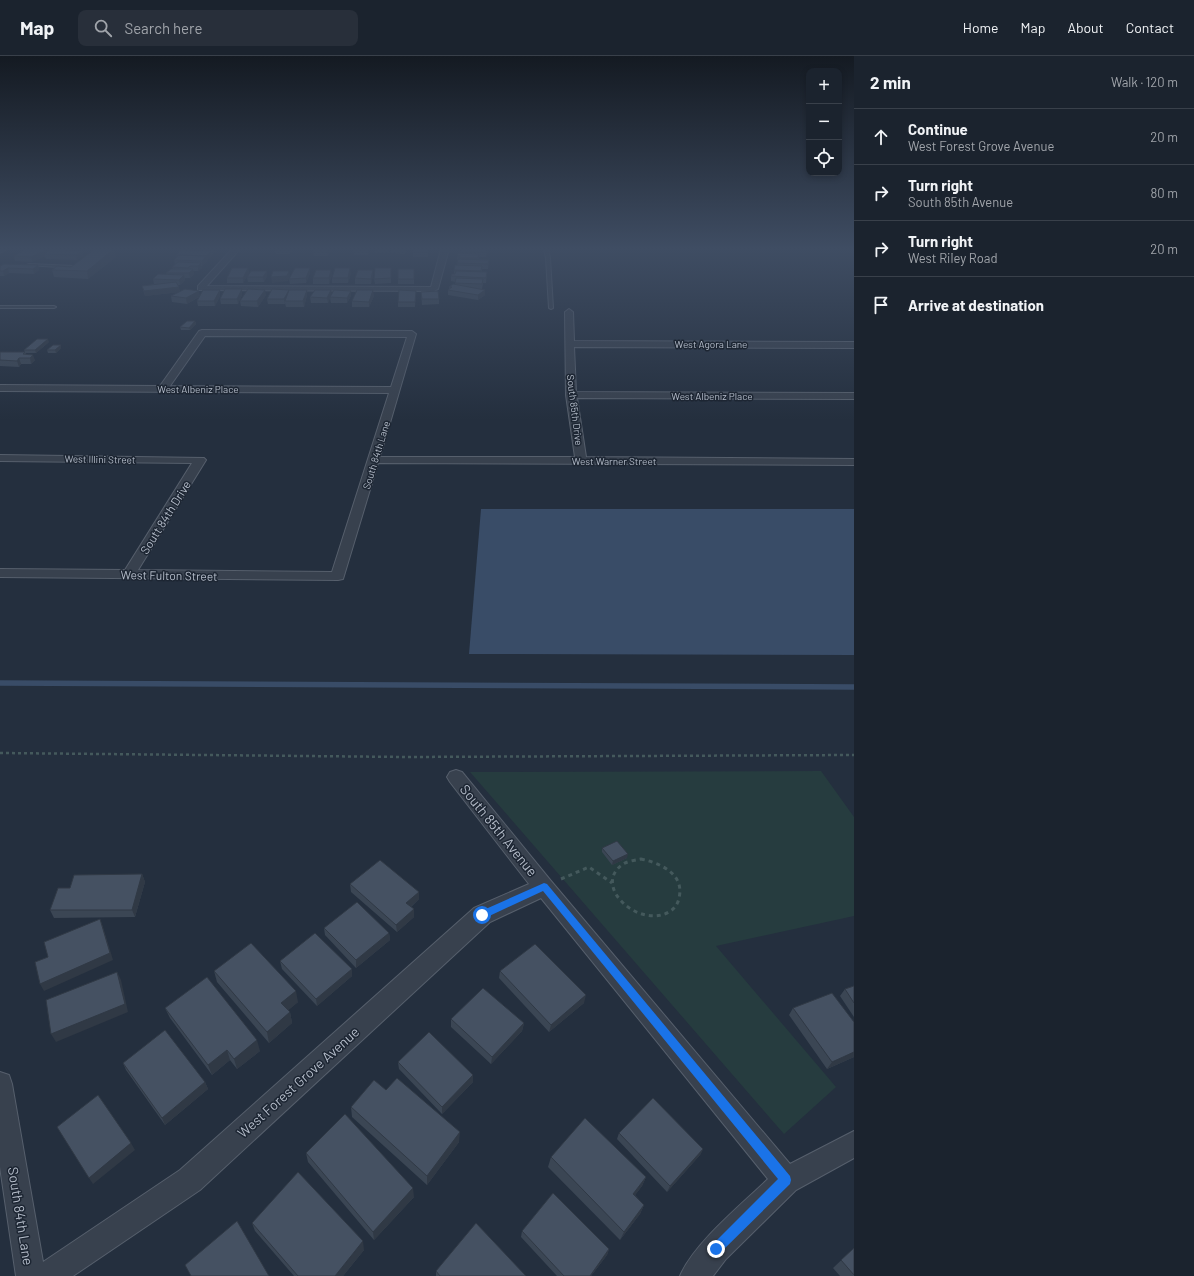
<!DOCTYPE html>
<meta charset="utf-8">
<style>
body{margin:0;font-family:Barlow,sans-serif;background:#282f3a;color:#f1f3f6}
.controls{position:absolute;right:12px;top:12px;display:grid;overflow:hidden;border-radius:8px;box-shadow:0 2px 6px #0003}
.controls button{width:36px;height:36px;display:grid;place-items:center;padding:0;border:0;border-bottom:1px solid #39404a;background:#1b232e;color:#f1f3f6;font:20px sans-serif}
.stop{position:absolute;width:12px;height:12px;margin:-9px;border:3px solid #1a73e8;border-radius:50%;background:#fff}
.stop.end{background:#1a73e8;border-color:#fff;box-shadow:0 1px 4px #0008}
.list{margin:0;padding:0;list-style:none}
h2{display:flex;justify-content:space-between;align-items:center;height:52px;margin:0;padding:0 16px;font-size:17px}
h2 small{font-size:13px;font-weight:400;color:#a0a4aa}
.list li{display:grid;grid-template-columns:26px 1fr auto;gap:12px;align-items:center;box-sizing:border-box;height:56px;padding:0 16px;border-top:1px solid #39404a}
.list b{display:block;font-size:15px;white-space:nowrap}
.list p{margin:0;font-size:13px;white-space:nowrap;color:#a0a4aa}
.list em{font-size:13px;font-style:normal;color:#a0a4aa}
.icon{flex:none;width:22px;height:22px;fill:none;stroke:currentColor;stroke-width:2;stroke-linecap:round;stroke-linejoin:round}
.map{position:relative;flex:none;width:854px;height:1220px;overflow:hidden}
header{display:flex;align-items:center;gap:24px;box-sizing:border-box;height:56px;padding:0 20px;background:#1b232e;border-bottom:1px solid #39404a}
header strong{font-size:19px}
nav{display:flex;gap:22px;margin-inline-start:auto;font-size:14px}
.search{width:280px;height:36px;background:#282f3a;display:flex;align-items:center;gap:10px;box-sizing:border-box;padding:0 14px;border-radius:8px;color:#a0a4aa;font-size:15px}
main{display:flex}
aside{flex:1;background:#1b232e}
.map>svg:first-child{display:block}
.green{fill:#263c3f}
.water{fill:#394c67}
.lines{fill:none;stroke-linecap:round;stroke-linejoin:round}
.stream{stroke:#394c67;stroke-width:5.5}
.lane-casing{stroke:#565f6c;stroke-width:2}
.street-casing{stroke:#565f6c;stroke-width:2}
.secondary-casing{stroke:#565f6c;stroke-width:2}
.path-far1{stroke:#44595c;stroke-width:2.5;stroke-dasharray:3 3;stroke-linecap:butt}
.path{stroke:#44595c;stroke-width:3;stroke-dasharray:4 4;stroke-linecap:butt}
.lane{fill:#38414e;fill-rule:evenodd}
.street{fill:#38414e;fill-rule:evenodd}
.secondary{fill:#465061;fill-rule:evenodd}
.wall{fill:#3b4654}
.shaded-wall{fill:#303945}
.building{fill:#455162;stroke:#303945}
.route{fill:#1a73e8}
.labels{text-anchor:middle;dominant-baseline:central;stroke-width:3;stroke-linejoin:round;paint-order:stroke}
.far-street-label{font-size:10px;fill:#b4bcc9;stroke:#1d2633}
.street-label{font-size:12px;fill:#b4bcc9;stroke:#1d2633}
.near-street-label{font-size:14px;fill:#b4bcc9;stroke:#1d2633}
</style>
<header>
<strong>Map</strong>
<div class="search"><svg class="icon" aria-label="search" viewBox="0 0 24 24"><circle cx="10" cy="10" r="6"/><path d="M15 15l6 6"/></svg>Search here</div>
<nav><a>Home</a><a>Map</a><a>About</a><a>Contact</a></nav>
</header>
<main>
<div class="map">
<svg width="854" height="1220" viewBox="0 0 854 1220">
<rect width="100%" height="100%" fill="#242f3e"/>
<path class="green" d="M821 715 854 761V860L716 890 836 1031 784 1078 470 716Z"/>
<path class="water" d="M481 453H854V599L469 598Z"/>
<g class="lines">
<path class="stream" d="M0 627 854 631"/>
<defs>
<path id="lane" d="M544 193H548L550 202 553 252 551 253 549 252 546 202Z
M79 206 82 207 75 212 27 209 29 208 74 210Z
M0 250H54L56 251 54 252H0Z"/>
<path id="street" d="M232 193H240L207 230 431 231 441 193H449L438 233 434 235 198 234V230Z
M569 253 573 256 574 285 854 286V292L574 291 576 336 854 337V343L577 342 586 401 854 403V409L378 407 343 523 338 524 0 521V513L125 514 192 407 0 405V399L204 402 206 404 138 514 332 516 389 337 0 335V329L160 330 199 275 202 274 412 275 416 278 380 401H575L566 339 565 256ZM205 280 407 281 391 331 170 330Z
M456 714 462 716 551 825 790 1108 854 1075V1102L796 1134 726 1203 713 1220H680C694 1187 741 1149 768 1123L541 842 490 866 200 1134 73 1220H16L0 1111V1016L9 1019 12 1028 43 1206 180 1114 474 852 529 828 450 726 447 721 450 716Z"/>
<path id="secondary" d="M0 193H7L0 197Z"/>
</defs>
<use href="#lane" class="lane-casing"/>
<use href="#street" class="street-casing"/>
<use href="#secondary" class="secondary-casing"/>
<path class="path-far1" d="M0 697 407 701 854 699"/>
<path class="path" d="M641 803C660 807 685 818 679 842 678 848 674 853 669 856 639 873 591 830 623 808 628 805 636 804 641 803Z
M561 823 589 811 612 827"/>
<use href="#lane" class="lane"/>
<use href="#street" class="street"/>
<use href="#secondary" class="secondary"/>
</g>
<path class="wall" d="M26 193H50L51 194 82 195 83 200 77 204 46 203 45 200 32 206 15 205 14 200Z
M183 193H217V194L213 198H211L212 200 207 204V205L202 210H201L202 212 198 215H193L194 218 190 222H185V224L180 229H178L180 236 200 239 220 240 215 250H198L197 245 199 241 187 248 172 246 171 240 179 236 145 240 142 230 156 228H154L153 223 166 218V217L173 213 172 211 175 209 174 204 177 202 176 199 184 194Z
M293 193 290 198H276L275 194Z
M331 193 328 200H314L313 195Z
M353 193H369L368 199H354Z
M375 193H389V197H375Z
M391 193H407L405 198 391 197Z
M413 193H428V201H413Z
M488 193 486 201H479V203L489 204 488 213H482V216H487L486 227H483L482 233 485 234V239L478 244 448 239V234L449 233V231L455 229V226L451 225V220L454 218V214L457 209 458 205H457V200L460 197V195Z
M116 201 88 223 54 221 52 214 71 211Z
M38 209 39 214 34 218 9 217 4 220H0V210Z
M248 212 249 217 243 227H227V222Z
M414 213V228H398V223Z
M267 215V220L264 226H248L247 221Z
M310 217 306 227 290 228 289 223Z
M351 217 348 227H332V222Z
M391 217V227L375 228 374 223Z
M332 219 329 228H313V222Z
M373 219 371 228H355V222Z
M242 233V239L238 248H221L220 243Z
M289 234V235L307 239 304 251H286L285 247V248H268L267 243Z
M416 235 415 251H398V246Z
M421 236 439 243V248L422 249Z
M266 239 258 251 241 250 240 245Z
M332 239 351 240 347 247H331L330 242 328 247H311L310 241Z
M374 240 369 251H352V245Z
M195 265 196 268 190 274H181L180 271Z
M49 286 36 297H25L24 294Z
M61 292 56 297H48L47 294Z
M0 296H25L26 298 35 304 31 308H21L19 311 0 310Z
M602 792 627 802 612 809 602 796Z
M142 818 145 826 135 861 54 862 50 854 70 832Z
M350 828 419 836V843L411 851 414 853V861L397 876 351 836Z
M324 872 389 877 390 884 356 912 325 879Z
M280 905 352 920 317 950 282 913Z
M214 915 298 946 288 954 290 956 292 967 269 987 217 926Z
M500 915 584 947 549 976 499 922Z
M854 930V961L840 940 845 933Z
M165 952 260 995 237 1013 230 1004 212 1019 170 962Z
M793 952 854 1001 827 1013 789 959Z
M451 963 524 967 522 975 491 1008 451 971Z
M398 1006 473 1019V1026L442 1058 399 1013Z
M123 1007 205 1026 208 1033 165 1069 126 1014Z
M386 1034 459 1086 427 1129 352 1061 351 1051Z
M619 1077 703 1093 700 1099 667 1136 617 1083Z
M306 1097 414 1141 374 1184 308 1106Z
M551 1101 646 1121 642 1130 635 1139 644 1149 640 1158 620 1184 548 1111Z
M252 1167 364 1194 343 1220H294L255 1175Z
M522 1175 609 1193 607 1199 591 1220H557L521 1181Z
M854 1192V1220H840L833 1212Z
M436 1215 526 1220H436Z"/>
<path class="shaded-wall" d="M46 193H50L51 195 44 198 45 200 32 206 31 201Z
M114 193 116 201 88 223 87 215Z
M212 193H217V194L213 198Z
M290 193H293L290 198Z
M328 193H331L328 200 327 195Z
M487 193H488L486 201V196Z
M82 195 83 200 77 204 76 199Z
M211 195 212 200 207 204 206 200Z
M206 200 207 205 202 210V205Z
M201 207 202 212 198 215V210Z
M38 209 39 214 34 218 33 213Z
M8 212 9 217 4 220 3 215Z
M248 212 249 217 243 227V222Z
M310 212V217L306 227V222Z
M350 212 351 217 348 227V222Z
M193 213 194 218 190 222 189 217Z
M331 214 332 219 329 228V222Z
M373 214V219L371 228V223Z
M267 215V220L264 226 263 221Z
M289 215 290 220 288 225 272 227 271 221Z
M184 219 185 224 180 229 179 224Z
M179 231 180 236 145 240 144 235Z
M242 233V239L238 248 237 243Z
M220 234V240L215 250 214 245Z
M265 234 266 239 258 251 257 245Z
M289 234V239L285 245V248L284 243Z
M307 234V239L304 251 303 245Z
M331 234 332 239 328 247 327 242Z
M373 234 374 240 369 251V246Z
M485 234V239L478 244V239Z
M199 235 200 240 187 248 186 242Z
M351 235V240L347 247V242Z
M195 265 196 268 190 274 189 272Z
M48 283 49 286 36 297 35 294Z
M61 289V292L56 297 55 294Z
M33 299 35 304 31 308 30 302Z
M19 302 21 308 19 311 17 305Z
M628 798 627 802 612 809 613 805Z
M142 818 145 826 135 861 132 854Z
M419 836V843L407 854 406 847Z
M414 853V861L397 876 396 869Z
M100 863 103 871 113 904 44 935 40 928Z
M389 877 390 884 356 912V904Z
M352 913V920L317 950 316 943Z
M117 916 121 924 128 956 56 986 51 978Z
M296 935 298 946 284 958 281 947Z
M586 939 584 947 549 976 551 969Z
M290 956 292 967 269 987 267 976Z
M524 967 522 975 491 1008 492 1001Z
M257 984 260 995 237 1013 234 1003Z
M227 994 230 1004 212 1019 208 1009Z
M854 996V1001L827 1013 832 1006Z
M473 1019V1026L442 1058V1051Z
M205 1026 208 1033 165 1069 162 1062Z
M460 1076 459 1086 427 1129V1120Z
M131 1087 135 1094 93 1128 89 1122Z
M703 1093 700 1099 667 1136 670 1130Z
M646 1121 642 1130 629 1147 633 1138Z
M413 1132 414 1141 374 1184 373 1176Z
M644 1149 640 1158 620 1184 624 1176Z
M363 1185 364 1194 343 1220H335Z
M609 1193 607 1199 591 1220H590Z"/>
<path class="building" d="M26 193H46L44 194H46L31 201 14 200Z
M51 193 82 195 76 199 44 198Z
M95 193H114L87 215 52 214 57 210 71 211Z
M275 193H290V194H275Z
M314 193H328L327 195H313Z
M353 193H368V194H353Z
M375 193H389V195H375Z
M413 193H428V196H413Z
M461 193H487L486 196 460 195Z
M181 194 211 195 206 200 176 199Z
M458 197 479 198 478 202H459L460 200H457Z
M179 199 206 200 202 205 174 204Z
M458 203 489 204 488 208 457 207Z
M178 206 201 207 198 210H190L188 212 172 211Z
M4 208 38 209 33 213 8 212 3 215H0V210Z
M455 209 482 210 481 215 454 214Z
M232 212H248L243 222H227Z
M295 212H310L306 222 289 223Z
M335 212H350L348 222H332Z
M375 212H391V222L374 223Z
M171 213H193L189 217H166Z
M398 213H414V223H398Z
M316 214H331L329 222H313Z
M358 214H373L371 223 355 222Z
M251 215H267L263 221H247Z
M273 215H289L287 220 271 221Z
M456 215 487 216 486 222 451 220 452 218H455Z
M158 218 184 219 179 224 153 223Z
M456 222 483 223 482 228 455 227Z
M176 226 179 231 144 235 142 230Z
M453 228 485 234 478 239 448 234 452 231H449Z
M185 233 199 235 186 242 171 240Z
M225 233H242L237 243H220Z
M248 233 265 234 257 245H240Z
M272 233 289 234 284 243H267Z
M203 234H220L214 245H197Z
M289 234H307L303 245H285Z
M315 234H331L327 242 310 241Z
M334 234 351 235 347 242 330 241Z
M357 234H373L369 246 352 245Z
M399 234 416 235 415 246H398Z
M438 235 439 243H422L421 236Z
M187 265H195L189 272 180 271Z
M37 283H48L35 294H24Z
M53 289H61L55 294H47Z
M0 296H25L23 298 33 299 30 302H19L17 305 0 304Z
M617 785 628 798 613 805 602 792Z
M380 804 419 836 406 847 414 853 396 869 350 828Z
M142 818 132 854H50L58 832H70L74 819Z
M357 846 389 877 356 904 324 872Z
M100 863 110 897 40 928 35 906 48 901 44 886Z
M315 877 352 913 316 943 280 905Z
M251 887 296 935 281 947 290 956 267 976 214 915Z
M535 888 586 939 551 969 500 915Z
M117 916 125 948 51 978 46 944Z
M207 921 257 984 234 1003 227 994 208 1009 165 952Z
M854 930V947L845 933Z
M483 932 524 967 492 1001 451 963Z
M832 937 854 966V996L832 1006 793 952Z
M165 974 205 1026 162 1062 123 1007Z
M429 976 473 1019 442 1051 398 1006Z
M397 1022 460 1076 427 1120 351 1051 374 1024 386 1034Z
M98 1039 131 1087 89 1122 57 1071Z
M653 1042 703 1093 670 1130 619 1077Z
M345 1058 413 1132 373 1176 306 1097Z
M585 1062 646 1121 633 1138 644 1149 624 1176 551 1101Z
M298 1116 363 1185 335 1220H298L252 1167Z
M553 1137 609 1193 590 1220H564L522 1175Z
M237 1165 269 1220H191L185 1209Z
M476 1167 526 1220H440L436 1215Z
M854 1192V1219L841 1204Z"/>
<linearGradient id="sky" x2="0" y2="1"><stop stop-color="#141a22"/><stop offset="0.53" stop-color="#3f4d63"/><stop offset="1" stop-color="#3f4d63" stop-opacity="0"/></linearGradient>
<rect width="854" height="364" fill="url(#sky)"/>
<path class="route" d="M544 827 547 828 790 1120 791 1124 790 1128 720 1197 716 1199 712 1197 710 1193 712 1189 778 1123 543 835 485 862H479L478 859 479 856Z"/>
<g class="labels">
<g class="far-street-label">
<text x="711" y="288">West Agora Lane</text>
<text x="198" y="333">West Albeniz Place</text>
<text x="712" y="340">West Albeniz Place</text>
<text transform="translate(575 354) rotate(83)">South 85th Drive</text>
<text transform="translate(376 399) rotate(-73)">South 84th Lane</text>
<text transform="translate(100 403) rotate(1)">West Illini Street</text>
<text x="614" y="405">West Warner Street</text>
</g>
<g class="street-label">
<text transform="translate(165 461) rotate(-58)">Soutt 84th Drive</text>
<text transform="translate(169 519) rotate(1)">West Fulton Street</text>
</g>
<g class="near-street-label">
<text transform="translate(499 774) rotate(51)">South 85th Avenue</text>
<text transform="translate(298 1026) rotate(-42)">West Forest Grove Avenue</text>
<text transform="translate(21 1160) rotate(81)">South 84th Lane</text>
</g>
</g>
</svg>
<div class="controls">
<button>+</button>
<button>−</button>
<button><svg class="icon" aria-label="locate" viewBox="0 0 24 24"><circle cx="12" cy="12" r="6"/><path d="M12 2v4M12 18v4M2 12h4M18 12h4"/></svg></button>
</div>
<div class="stop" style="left:482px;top:859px"></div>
<div class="stop end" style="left:716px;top:1193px"></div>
</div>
<aside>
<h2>2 min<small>Walk · 120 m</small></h2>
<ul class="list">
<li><svg class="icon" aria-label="ahead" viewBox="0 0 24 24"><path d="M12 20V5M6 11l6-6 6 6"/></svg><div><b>Continue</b><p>West Forest Grove Avenue</p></div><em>20 m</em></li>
<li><svg class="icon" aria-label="right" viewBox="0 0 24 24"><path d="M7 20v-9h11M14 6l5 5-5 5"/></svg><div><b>Turn right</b><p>South 85th Avenue</p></div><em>80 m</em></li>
<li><svg class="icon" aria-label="right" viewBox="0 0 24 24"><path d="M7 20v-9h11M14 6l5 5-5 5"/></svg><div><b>Turn right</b><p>West Riley Road</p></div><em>20 m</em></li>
<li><svg class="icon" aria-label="arrive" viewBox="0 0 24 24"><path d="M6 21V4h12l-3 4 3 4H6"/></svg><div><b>Arrive at destination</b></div></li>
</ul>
</aside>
</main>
